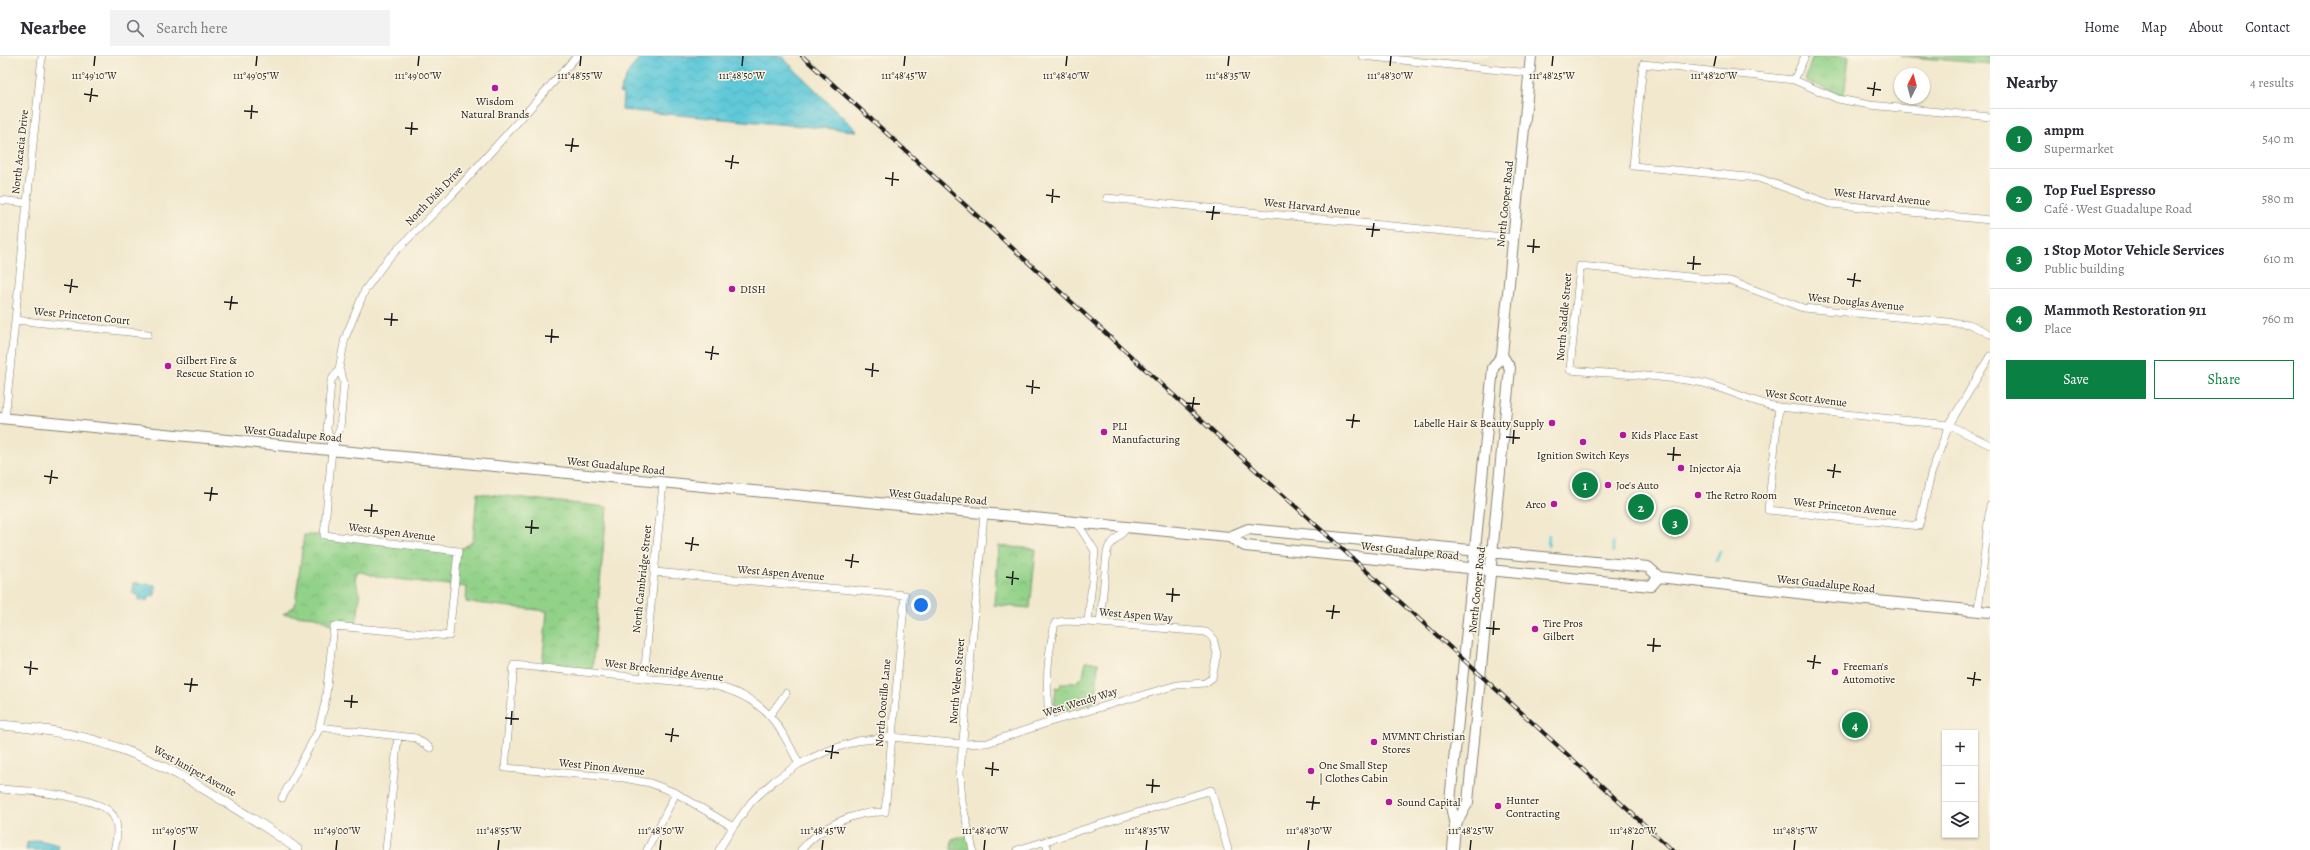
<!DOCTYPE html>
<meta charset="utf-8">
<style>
body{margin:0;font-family:Alegreya,serif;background:#f2f2f3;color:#2b2b33}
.controls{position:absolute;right:12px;bottom:12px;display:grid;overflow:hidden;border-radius:0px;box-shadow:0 1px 3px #0004}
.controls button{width:36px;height:36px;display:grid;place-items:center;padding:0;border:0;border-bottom:1px solid #e1e1e2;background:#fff;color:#2b2b33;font:20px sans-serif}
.compass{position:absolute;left:1894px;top:12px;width:36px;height:36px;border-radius:50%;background:#fff;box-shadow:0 1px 3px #0004;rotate:6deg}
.you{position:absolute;left:921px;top:549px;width:14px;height:14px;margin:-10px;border:3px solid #fff;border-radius:50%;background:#1a73e8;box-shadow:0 0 0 6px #1a73e833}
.badge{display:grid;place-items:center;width:26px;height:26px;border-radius:50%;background:#0b8043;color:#fff;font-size:13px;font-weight:700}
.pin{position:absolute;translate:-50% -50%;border:2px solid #fff;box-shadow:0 1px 4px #0006}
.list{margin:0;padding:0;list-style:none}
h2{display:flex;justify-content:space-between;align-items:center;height:52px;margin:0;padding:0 16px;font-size:17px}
h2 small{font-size:13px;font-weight:400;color:#7c7c81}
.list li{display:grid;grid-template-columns:26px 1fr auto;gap:12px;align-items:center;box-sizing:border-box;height:60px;padding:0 16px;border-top:1px solid #e1e1e2}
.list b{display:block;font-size:15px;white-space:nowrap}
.list p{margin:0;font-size:13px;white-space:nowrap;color:#7c7c81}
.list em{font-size:13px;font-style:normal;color:#7c7c81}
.actions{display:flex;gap:8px;padding:12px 16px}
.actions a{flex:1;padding:9px 0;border:1px solid #0b8043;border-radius:0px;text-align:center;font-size:14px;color:#0b8043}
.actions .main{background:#0b8043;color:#fff}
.icon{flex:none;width:22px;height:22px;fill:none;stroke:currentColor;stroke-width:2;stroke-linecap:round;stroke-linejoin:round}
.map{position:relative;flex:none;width:1990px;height:794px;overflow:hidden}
header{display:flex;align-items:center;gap:24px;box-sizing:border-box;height:56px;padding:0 20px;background:#fff;border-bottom:1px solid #e1e1e2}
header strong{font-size:19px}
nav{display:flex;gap:22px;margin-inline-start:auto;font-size:14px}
.search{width:280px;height:36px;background:#f2f2f3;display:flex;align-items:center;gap:10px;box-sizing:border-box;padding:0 14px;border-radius:0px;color:#7c7c81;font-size:15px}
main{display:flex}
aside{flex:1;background:#fff}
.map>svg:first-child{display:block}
.park{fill:url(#park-crowns);stroke:#567652}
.water{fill:url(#water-waves);stroke:#3e727a}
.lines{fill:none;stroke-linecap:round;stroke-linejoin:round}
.stream{stroke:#5fc9d9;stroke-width:2.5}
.minor-casing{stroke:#868274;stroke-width:8}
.tertiary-casing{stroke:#868274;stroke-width:10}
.secondary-casing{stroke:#868274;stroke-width:12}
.minor{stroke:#fff;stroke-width:7}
.tertiary{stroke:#fff;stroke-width:9}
.secondary{stroke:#fff;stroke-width:10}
.rail-casing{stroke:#1c1c1c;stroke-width:4}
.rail{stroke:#fcf5e5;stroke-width:2.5;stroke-dasharray:8;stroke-linecap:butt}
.ticks{fill:none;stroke:#1c1c1c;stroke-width:1.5}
.poi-dot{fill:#b5179e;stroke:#fcf5e5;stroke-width:1.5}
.labels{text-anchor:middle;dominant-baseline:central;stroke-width:3;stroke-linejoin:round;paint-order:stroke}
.poi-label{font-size:11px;fill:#1c1c1c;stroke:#fcf5e5;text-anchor:start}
.street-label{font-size:11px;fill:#1c1c1c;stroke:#fcf5e5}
.ticks-label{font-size:10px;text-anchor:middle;fill:#1c1c1c;stroke:#fcf5e5;stroke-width:3;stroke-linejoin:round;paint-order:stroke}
</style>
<header>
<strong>Nearbee</strong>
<div class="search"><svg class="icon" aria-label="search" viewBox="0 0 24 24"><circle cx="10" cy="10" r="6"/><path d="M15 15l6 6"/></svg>Search here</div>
<nav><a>Home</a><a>Map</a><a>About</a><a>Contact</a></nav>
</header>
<main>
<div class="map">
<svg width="1990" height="794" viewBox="0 0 1990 794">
<defs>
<pattern id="park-crowns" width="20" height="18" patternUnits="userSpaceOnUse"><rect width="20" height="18" fill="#91d188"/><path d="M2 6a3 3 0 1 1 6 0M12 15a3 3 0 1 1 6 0" fill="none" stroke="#7cb375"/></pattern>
<pattern id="water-waves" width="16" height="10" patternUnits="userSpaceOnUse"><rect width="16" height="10" fill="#5fc9d9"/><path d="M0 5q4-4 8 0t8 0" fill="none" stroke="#52acba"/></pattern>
</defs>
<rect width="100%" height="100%" fill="#fcf5e5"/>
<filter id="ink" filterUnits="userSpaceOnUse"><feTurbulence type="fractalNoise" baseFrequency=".025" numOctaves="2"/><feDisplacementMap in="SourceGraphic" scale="8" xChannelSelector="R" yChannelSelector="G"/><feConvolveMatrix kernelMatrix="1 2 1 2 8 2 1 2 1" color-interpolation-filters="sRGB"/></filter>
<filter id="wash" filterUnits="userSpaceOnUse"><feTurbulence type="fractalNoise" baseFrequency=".012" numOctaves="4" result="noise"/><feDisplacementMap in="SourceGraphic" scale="16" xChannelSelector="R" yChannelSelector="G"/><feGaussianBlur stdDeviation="0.9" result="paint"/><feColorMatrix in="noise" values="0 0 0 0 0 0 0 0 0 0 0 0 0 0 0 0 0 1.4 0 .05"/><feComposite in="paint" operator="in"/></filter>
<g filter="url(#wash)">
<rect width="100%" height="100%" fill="#f1e8cd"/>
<path class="park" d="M1813 0H1849L1844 40 1805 24Z
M1901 0H1990V8Z
M477 437 607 451 592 616 542 612 547 555 466 546 467 531 378 521 358 515 355 522 360 541 356 572 334 570 316 561 283 558 295 550 304 479H324L458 495 473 485Z
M999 490 1036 493 1030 552 994 549Z
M1086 605 1098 607 1096 645 1062 655 1054 649 1056 631 1060 632 1061 627H1075L1083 621Z
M969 779 973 794H951L952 784Z"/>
<path class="water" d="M642 0H781L857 75 622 54 623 38 619 37 629 15Z
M134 527 155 529V539L149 541 147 545 139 544 138 539 132 537Z
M38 784 59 789 58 794H26L27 787Z"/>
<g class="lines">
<path class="stream" d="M1548 490 1549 479
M1613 496V487
M1716 505 1720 496"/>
</g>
</g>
<g filter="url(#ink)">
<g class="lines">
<defs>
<path id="minor" d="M1362 0 1530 17
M1794 24 1805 0
M1990 61 1870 49 1838 43 1794 24 1643 8 1633 110 1758 122 1831 148 1990 164
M1107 142 1514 182
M0 144 26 147
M15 264 148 278
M1990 278 1969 268 1803 252 1730 225 1580 210 1570 314C1612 318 1656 319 1698 326 1726 331 1750 347 1779 351L1949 369 1990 389
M1779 351 1768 454 1919 470 1931 418 1949 369 1990 300
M5 363 42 0
M332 394 327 373 331 325 339 313 345 282 365 234 387 204 452 139 577 0
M1077 467 1095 495 1088 566
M655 516 905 539 885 756C854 755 821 770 801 794
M1978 555 1990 449
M1100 567 1107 496 1109 490 1127 472
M644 621 663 427
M770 659 786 637
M319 671 416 682 430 692
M0 733C24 734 94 740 110 756 120 765 117 783 114 794
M282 742 318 675 325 647 334 570 449 580 458 495 324 479 332 394 340 372 344 326 339 313
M733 771 676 737 650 727 624 722 505 712 514 609 712 629C762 641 777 663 799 708
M1045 785 1048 794
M386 794 398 680
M647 794 676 737
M719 794 733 771 752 745 774 725 799 708 827 695 857 685 891 681 962 688 987 687 1050 666 1177 629 1205 627 1212 622 1217 598 1213 582 1206 576 1088 566 1064 565 1055 567C1047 600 1045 633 1050 666
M973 794 962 746 960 716 984 458
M1017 794 1211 734 1228 794"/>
<path id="tertiary" d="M0 669C96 676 154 700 235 752 256 765 278 778 298 794"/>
<path id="secondary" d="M0 362 1229 481 1245 490 1611 526 1651 530 1659 521
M1229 481 1248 473 1648 511 1659 521 1815 539 1990 556
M1455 770 1468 746 1510 312 1502 299
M1453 794 1455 770 1450 745 1493 312 1502 299 1531 0"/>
</defs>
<use href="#minor" class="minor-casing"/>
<use href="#tertiary" class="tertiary-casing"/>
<use href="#secondary" class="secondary-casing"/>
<use href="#minor" class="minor"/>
<use href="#tertiary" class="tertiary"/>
<use href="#secondary" class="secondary"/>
<defs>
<path id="rail" d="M802 0 1672 794"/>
</defs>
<use href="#rail" class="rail-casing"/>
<use href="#rail" class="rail"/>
</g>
</g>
<path class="ticks" d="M94 10 95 0M256 10 257 0M418 10 419 0M580 10 581 0M742 10 743 0M904 10 905 0M1066 10 1067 0M1228 10 1229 0M1390 10 1391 0M1552 10 1553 0M1714 10 1716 0M1867 32 1881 34M84 38 98 40M1873 40 1875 26M90 46 92 32M244 55 258 56M251 63 252 49M405 72 418 73M411 79 412 66M565 89 579 90M571 96 573 82M725 105 739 107M731 113 733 99M885 122 899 124M892 130 893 116M1046 139 1060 141M1052 147 1053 133M1206 156 1220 157M1212 164 1214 150M1366 173 1380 174M1372 181 1374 167M1527 190 1540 191M1533 197 1534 183M1687 207 1701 208M1693 214 1694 200M1847 223 1861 225M64 229 78 231M1853 231 1855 217M70 237 72 223M224 246 238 247M230 254 232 240M384 263 398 264M391 270 392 257M545 280 559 281M551 287 552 273M705 296 719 298M711 304 713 290M865 313 879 315M872 321 873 307M1026 330 1040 332M1032 338 1033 324M1186 347 1200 348M1192 355 1194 341M1346 364 1360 365M1352 372 1354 358M1506 381 1520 382M1513 388 1514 374M1667 398 1681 399M1673 405 1674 391M1827 414 1841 416M44 420 58 422M1833 422 1835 408M50 428 52 414M204 437 218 438M210 445 212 431M364 454 378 455M371 461 372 448M525 471 539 472M531 478 532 464M685 487 699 489M691 495 693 481M845 504 859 506M851 512 853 498M1006 521 1019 523M1012 529 1013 515M1166 538 1180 539M1172 546 1173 532M1326 555 1340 556M1332 563 1334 549M1486 572 1500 573M1493 579 1494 565M1647 589 1661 590M1653 596 1654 582M1807 605 1821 607M24 611 38 613M1813 613 1815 599M30 619 31 605M1967 622 1981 624M184 628 198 629M1973 630 1975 616M190 636 192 622M344 645 358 646M351 652 352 639M505 662 519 663M511 669 512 655M665 678 679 680M671 686 673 672M825 695 839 697M831 703 833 689M985 712 999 714M992 720 993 706M1146 729 1160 730M1152 737 1153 723M1306 746 1320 747M1312 754 1314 740M174 794 175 784M336 794 337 784M498 794 499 784M660 794 661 784M822 794 823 784M984 794 985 784M1146 794 1147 784M1308 794 1309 784M1470 794 1471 784M1632 794 1633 784M1794 794 1795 784"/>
<g class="poi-dot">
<circle cx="495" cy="32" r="4"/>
<circle cx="732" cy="233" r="4"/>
<circle cx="168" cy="310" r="4"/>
<circle cx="1552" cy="367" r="4"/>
<circle cx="1104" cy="376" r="4"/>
<circle cx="1623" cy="379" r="4"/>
<circle cx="1583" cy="386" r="4"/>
<circle cx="1681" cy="412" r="4"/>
<circle cx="1608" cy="429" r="4"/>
<circle cx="1698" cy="439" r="4"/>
<circle cx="1554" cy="448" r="4"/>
<circle cx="1535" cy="573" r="4"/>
<circle cx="1835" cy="616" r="4"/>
<circle cx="1374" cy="686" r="4"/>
<circle cx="1311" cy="715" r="4"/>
<circle cx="1389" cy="746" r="4"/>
<circle cx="1498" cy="750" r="4"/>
</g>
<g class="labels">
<g class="poi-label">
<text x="495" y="45" text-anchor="middle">Wisdom<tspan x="495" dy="13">Natural Brands</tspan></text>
<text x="740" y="233">DISH</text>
<text x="176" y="304">Gilbert Fire &amp;<tspan x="176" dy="13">Rescue Station 10</tspan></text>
<text x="1544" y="367" text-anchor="end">Labelle Hair &amp; Beauty Supply</text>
<text x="1112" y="370">PLI<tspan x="1112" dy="13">Manufacturing</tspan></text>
<text x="1631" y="379">Kids Place East</text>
<text x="1583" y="399" text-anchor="middle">Ignition Switch Keys</text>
<text x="1689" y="412">Injector Aja</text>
<text x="1616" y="429">Joe's Auto</text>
<text x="1706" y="439">The Retro Room</text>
<text x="1546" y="448" text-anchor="end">Arco</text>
<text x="1543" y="567">Tire Pros<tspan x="1543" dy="13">Gilbert</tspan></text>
<text x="1843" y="610">Freeman's<tspan x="1843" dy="13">Automotive</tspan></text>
<text x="1382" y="680">MVMNT Christian<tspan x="1382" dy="13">Stores</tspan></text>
<text x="1319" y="709">One Small Step<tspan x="1319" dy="13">| Clothes Cabin</tspan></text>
<text x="1506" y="744">Hunter<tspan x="1506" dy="13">Contracting</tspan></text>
<text x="1397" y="746">Sound Capital</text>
</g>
<g class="street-label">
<text transform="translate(20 96) rotate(-84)">North Acacia Drive</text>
<text transform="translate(434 140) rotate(-46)">North Dish Drive</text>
<text transform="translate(1882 141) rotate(6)">West Harvard Avenue</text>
<text transform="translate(1505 148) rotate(-84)">North Cooper Road</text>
<text transform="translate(1312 151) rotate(6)">West Harvard Avenue</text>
<text transform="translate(1856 246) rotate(6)">West Douglas Avenue</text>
<text transform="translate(82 260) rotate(6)">West Princeton Court</text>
<text transform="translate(1564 261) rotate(-85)">North Saddle Street</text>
<text transform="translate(1806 342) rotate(7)">West Scott Avenue</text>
<text transform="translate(293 378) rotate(5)">West Guadalupe Road</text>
<text transform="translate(616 410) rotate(6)">West Guadalupe Road</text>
<text transform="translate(938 441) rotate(5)">West Guadalupe Road</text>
<text transform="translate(1845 451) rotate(6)">West Princeton Avenue</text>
<text transform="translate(392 476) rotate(7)">West Aspen Avenue</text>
<text transform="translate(1410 495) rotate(6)">West Guadalupe Road</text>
<text transform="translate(781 517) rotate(5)">West Aspen Avenue</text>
<text transform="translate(642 523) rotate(-84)">North Cambridge Street</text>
<text transform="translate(1826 528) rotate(6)">West Guadalupe Road</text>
<text transform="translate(1477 534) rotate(-84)">North Cooper Road</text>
<text transform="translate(1136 559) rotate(5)">West Aspen Way</text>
<text transform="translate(664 614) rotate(7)">West Breckenridge Avenue</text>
<text transform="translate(957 625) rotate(-85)">North Velero Street</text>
<text transform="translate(1080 646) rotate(-17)">West Wendy Way</text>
<text transform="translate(883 647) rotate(-85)">North Ocotillo Lane</text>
<text transform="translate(602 711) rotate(6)">West Pinon Avenue</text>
<text transform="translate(195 715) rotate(29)">West Juniper Avenue</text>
</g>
</g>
<g class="ticks-label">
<text x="94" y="23">111°49'10"W</text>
<text x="256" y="23">111°49'05"W</text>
<text x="418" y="23">111°49'00"W</text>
<text x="580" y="23">111°48'55"W</text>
<text x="742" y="23">111°48'50"W</text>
<text x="904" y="23">111°48'45"W</text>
<text x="1066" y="23">111°48'40"W</text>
<text x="1228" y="23">111°48'35"W</text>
<text x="1390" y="23">111°48'30"W</text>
<text x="1552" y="23">111°48'25"W</text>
<text x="1714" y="23">111°48'20"W</text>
<text x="175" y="778">111°49'05"W</text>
<text x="337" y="778">111°49'00"W</text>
<text x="499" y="778">111°48'55"W</text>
<text x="661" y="778">111°48'50"W</text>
<text x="823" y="778">111°48'45"W</text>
<text x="985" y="778">111°48'40"W</text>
<text x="1147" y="778">111°48'35"W</text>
<text x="1309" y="778">111°48'30"W</text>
<text x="1471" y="778">111°48'25"W</text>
<text x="1633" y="778">111°48'20"W</text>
<text x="1795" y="778">111°48'15"W</text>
</g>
</svg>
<div class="controls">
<button>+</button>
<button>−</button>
<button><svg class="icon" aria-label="layers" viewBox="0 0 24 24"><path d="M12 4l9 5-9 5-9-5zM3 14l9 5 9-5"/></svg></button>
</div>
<svg class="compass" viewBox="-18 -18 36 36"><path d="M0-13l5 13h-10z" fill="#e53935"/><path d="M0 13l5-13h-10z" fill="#7c7c81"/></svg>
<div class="you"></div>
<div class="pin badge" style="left:1585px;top:429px">1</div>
<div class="pin badge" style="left:1641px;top:451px">2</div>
<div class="pin badge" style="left:1675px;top:466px">3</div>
<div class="pin badge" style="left:1855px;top:669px">4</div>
</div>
<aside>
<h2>Nearby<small>4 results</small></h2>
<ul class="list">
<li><span class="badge">1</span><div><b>ampm</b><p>Supermarket</p></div><em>540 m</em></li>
<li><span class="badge">2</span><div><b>Top Fuel Espresso</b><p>Café · West Guadalupe Road</p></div><em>580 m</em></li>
<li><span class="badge">3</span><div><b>1 Stop Motor Vehicle Services</b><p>Public building</p></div><em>610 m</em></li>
<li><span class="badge">4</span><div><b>Mammoth Restoration 911</b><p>Place</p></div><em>760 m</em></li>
</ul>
<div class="actions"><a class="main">Save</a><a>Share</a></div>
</aside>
</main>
